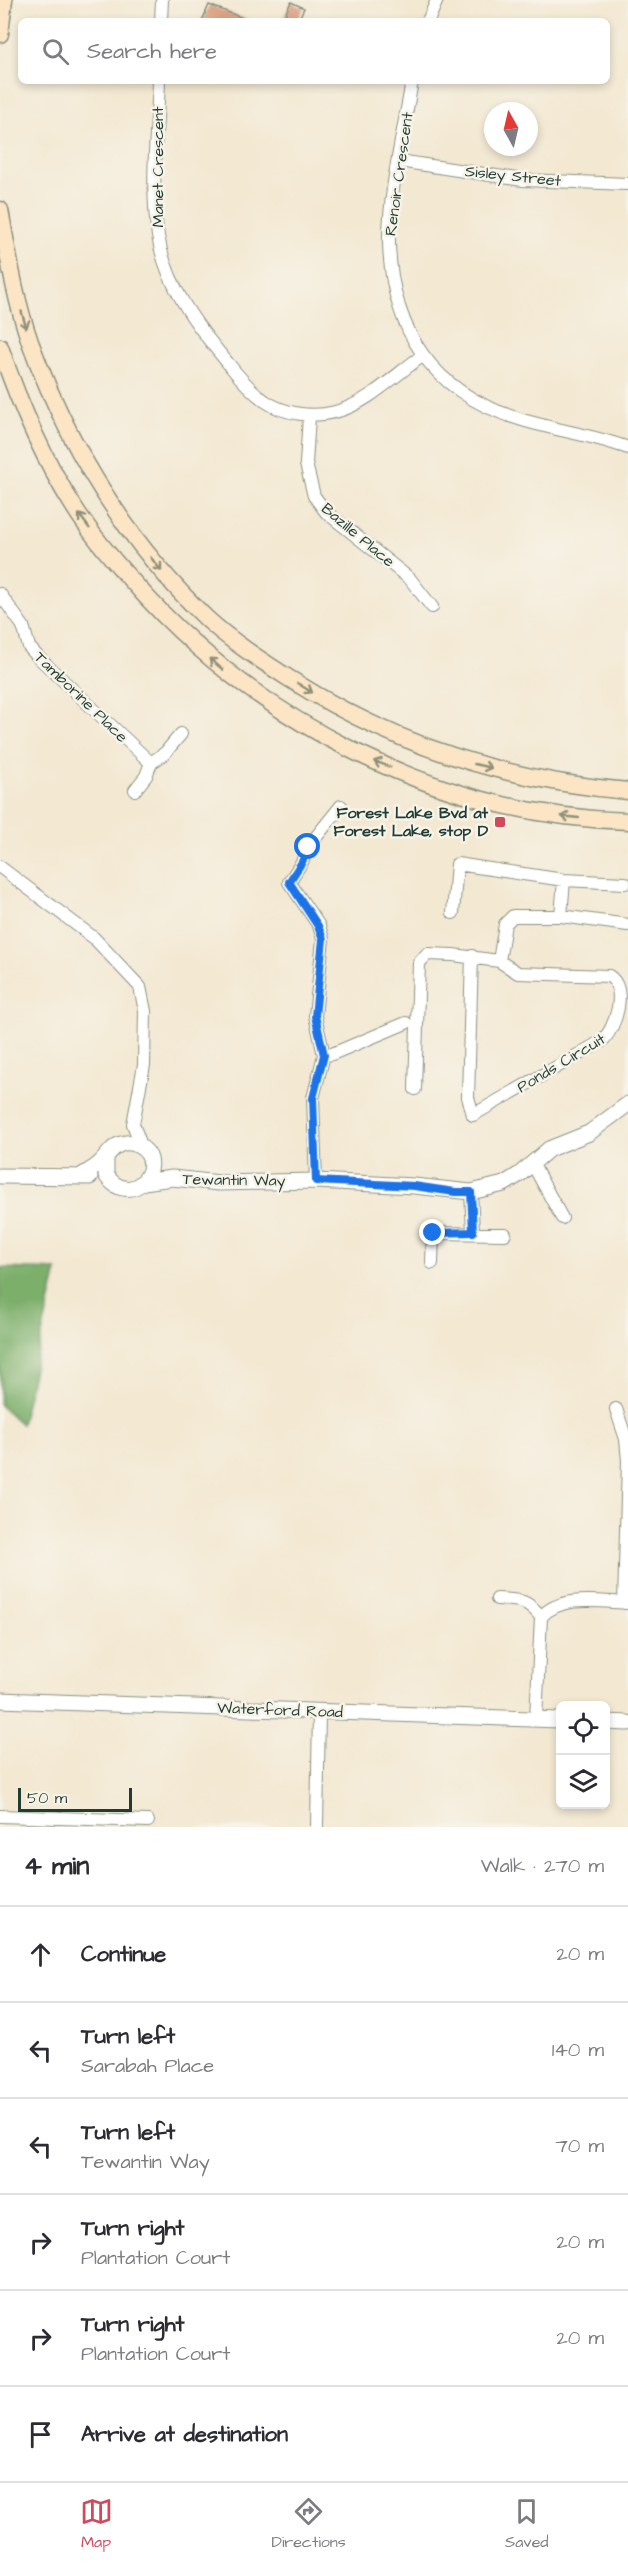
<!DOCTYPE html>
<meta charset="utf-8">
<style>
body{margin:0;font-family:"Architects Daughter",sans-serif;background:#f7f7f7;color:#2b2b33}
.controls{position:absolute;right:18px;bottom:18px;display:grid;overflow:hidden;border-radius:9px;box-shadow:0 3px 9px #0003}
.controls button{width:54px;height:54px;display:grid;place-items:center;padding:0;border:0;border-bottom:2px solid #e1e1e2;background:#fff;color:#2b2b33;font:30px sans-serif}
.compass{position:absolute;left:484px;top:102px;width:54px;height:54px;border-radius:50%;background:#fff;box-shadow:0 3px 9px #0003;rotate:352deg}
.scale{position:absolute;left:18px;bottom:15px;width:114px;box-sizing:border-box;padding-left:6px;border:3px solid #1f3d34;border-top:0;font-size:16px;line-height:21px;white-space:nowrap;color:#1f3d34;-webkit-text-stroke:4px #f7f3e8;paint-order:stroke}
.stop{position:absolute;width:18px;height:18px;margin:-14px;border:4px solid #1a73e8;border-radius:50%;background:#fff}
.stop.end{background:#1a73e8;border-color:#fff;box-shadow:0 2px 6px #0008}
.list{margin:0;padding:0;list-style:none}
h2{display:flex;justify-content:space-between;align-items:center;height:78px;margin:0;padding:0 24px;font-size:26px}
h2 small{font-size:20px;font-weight:400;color:#7c7c81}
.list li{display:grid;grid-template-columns:39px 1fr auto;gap:18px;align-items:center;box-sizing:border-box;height:96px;padding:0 24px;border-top:2px solid #e1e1e2}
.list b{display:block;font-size:22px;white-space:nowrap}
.list p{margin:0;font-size:20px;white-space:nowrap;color:#7c7c81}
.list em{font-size:20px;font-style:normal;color:#7c7c81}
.icon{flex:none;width:33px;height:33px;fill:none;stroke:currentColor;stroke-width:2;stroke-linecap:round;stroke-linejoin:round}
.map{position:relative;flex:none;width:628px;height:1827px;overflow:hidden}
.search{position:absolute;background:#fff;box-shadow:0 3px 9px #0003;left:18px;right:18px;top:18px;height:66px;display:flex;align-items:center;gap:15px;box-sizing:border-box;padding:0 21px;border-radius:9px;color:#7c7c81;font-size:22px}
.sheet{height:654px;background:#fff}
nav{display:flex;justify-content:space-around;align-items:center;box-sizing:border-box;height:84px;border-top:2px solid #e1e1e2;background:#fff;font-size:16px;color:#7c7c81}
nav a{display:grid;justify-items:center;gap:3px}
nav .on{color:#d1495b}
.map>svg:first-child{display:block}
.forest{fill:#7baf6b;stroke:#4d7650;stroke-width:1.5}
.building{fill:#d59370}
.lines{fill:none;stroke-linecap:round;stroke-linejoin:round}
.minor-casing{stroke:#899283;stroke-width:14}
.tertiary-casing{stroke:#899283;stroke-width:17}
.secondary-casing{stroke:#899283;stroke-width:19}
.minor{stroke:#fff;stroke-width:12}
.tertiary{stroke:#fff;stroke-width:15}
.secondary{stroke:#fce5c4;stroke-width:16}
.oneway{stroke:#8e917c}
.route{stroke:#1a73e8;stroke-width:8}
.poi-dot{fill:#d1495b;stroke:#f7f3e8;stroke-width:2}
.labels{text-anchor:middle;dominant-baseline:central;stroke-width:5;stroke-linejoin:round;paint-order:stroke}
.street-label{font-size:16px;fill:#1f3d34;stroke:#f7f3e8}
.poi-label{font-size:16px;font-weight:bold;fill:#1f3d34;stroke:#f7f3e8;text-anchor:end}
</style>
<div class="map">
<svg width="628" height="1827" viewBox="0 0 628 1827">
<rect width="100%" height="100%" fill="#f7f3e8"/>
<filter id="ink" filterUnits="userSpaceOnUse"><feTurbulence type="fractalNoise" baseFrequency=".0167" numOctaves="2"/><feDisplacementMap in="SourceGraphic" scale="12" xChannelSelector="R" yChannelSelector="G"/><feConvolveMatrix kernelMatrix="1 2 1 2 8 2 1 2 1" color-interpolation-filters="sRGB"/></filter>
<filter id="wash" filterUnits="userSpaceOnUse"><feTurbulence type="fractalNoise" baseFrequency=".008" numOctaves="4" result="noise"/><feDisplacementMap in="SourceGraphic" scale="24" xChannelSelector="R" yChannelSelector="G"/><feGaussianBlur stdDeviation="1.35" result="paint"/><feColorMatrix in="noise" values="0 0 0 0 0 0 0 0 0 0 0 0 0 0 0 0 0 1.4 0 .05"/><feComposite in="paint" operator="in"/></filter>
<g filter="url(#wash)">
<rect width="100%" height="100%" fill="#f3e8d2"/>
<path class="forest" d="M0 1268 57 1270 21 1424 0 1405Z"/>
<g id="blocks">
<path class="building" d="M291 2 304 8 298 21H282Z
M209 5 248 20V21H202Z"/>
</g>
</g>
<g filter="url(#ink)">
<use href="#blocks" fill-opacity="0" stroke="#899283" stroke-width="1.5"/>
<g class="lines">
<defs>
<path id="minor" d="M161 21 162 0
M428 21 437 0
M159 81C157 132 150 185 158 236 166 285 196 325 227 362 238 376 250 390 265 401 284 414 312 418 335 412 367 404 395 375 422 356
M412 81C404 130 388 195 389 244 392 329 431 390 513 417 551 430 591 434 628 448
M399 161 523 180 628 184
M309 416 306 464 314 496 326 512 410 579 432 607
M0 594 23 626 29 647 38 657 151 763
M135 790 146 776 151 763 165 753 181 734
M0 867 94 938 140 987 145 1011 144 1065 133 1124 142 1148
M453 913 457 864 564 880 625 883
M561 916 564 880
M499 961 505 924 513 916H561L628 925
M324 1055 332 1054 406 1023
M415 1089 419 963 427 954 453 955 499 961 518 973 609 976C628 988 616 1028 602 1041L473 1115 468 1097 472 956
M532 1163 562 1218
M316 1181 313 1098 324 1055 315 1016 323 939 319 926 289 882 302 862 308 847 341 806
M471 1192 473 1232
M432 1263 433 1233 505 1234
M616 1409 626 1439 628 1461 624 1603
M497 1599C519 1600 527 1599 541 1617
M536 1719 541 1617C561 1594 601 1602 628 1603
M0 1816 148 1821
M317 1827 319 1712"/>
<path id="tertiary" d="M0 1176 90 1177
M81 1176C87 1172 95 1168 100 1163 108 1156 111 1147 121 1144 127 1142 134 1143 139 1146 171 1165 130 1211 106 1175V1157
M144 1182 172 1178 219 1183 316 1181 414 1186 471 1192 504 1184 520 1174 549 1149 589 1133 628 1104
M0 1700 560 1720
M606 1722 628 1723"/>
<path id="secondary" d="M0 34 4 0
M0 210C8 254 15 299 30 342 68 446 127 542 207 619 232 642 262 661 290 679 392 744 507 781 628 791
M0 347C19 403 43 458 74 507 91 534 112 559 133 582 256 722 439 816 628 821"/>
</defs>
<use href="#minor" class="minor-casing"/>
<use href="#tertiary" class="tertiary-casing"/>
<use href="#secondary" class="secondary-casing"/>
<use href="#minor" class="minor"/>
<use href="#tertiary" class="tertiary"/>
<use href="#secondary" class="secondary"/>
</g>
<defs><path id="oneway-shaft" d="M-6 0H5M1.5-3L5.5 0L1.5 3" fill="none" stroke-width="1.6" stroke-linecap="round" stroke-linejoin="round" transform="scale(1.5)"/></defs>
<g class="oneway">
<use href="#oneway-shaft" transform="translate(24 320) rotate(74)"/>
<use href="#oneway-shaft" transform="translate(84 521) rotate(-127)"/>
<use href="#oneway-shaft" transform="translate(156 564) rotate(52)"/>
<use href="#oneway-shaft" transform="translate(216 664) rotate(-141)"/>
<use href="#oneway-shaft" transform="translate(305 688) rotate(32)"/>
<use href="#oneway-shaft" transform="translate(382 764) rotate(-159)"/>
<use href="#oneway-shaft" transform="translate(483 766) rotate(13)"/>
<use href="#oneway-shaft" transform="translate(570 817) rotate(-174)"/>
</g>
</g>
<g class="lines" filter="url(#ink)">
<path class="route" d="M308 847 302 862 289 882 318 926 323 939 315 1016 324 1055 313 1098 316 1181 414 1186 455 1192H471L473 1232 433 1233"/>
</g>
<rect class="poi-dot" x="494" y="816" width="12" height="12" rx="3"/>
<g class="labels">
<g class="street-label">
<text transform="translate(158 167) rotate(-90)">Manet Crescent</text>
<text transform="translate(399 174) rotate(-82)">Renoir Crescent</text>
<text transform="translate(513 176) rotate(6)">Sisley Street</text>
<text transform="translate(358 535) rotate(40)">Bazille Place</text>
<text transform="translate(81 697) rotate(44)">Tamborine Place</text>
<text transform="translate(561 1063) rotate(-31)">Ponds Circuit</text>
<text transform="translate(234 1180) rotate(1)">Tewantin Way</text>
<text transform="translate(280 1710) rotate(2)">Waterford Road</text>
</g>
<g class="poi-label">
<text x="488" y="813">Forest Lake Bvd at<tspan x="488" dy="18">Forest Lake, stop D</tspan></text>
</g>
</g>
</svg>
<div class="controls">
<button><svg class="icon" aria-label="locate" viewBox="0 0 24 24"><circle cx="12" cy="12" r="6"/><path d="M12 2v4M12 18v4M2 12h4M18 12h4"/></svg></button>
<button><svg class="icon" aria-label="layers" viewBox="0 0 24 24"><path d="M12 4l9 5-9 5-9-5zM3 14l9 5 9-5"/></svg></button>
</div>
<svg class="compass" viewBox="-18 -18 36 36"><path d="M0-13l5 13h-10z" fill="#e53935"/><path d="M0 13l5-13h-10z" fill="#7c7c81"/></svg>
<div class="scale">50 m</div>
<div class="stop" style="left:308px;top:847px"></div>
<div class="stop end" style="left:433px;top:1233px"></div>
<div class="search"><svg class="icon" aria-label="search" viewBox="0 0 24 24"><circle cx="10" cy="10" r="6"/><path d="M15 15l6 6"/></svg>Search here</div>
</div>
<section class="sheet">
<h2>4 min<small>Walk · 270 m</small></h2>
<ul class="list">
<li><svg class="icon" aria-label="ahead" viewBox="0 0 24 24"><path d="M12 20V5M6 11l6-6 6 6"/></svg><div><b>Continue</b></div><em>20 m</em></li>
<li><svg class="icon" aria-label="left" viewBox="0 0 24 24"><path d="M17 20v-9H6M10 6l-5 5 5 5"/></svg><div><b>Turn left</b><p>Sarabah Place</p></div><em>140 m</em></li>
<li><svg class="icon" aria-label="left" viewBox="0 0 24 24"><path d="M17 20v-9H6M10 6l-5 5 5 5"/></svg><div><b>Turn left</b><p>Tewantin Way</p></div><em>70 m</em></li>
<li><svg class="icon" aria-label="right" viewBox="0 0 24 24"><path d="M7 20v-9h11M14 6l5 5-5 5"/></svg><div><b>Turn right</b><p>Plantation Court</p></div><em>20 m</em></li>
<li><svg class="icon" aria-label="right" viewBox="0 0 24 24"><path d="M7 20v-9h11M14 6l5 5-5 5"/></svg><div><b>Turn right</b><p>Plantation Court</p></div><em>20 m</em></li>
<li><svg class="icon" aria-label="arrive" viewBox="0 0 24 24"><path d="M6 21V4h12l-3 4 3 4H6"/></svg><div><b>Arrive at destination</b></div></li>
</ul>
</section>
<nav>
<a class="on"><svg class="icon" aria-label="map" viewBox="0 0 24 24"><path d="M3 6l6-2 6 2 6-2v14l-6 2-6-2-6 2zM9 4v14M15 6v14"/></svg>Map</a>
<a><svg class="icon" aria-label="directions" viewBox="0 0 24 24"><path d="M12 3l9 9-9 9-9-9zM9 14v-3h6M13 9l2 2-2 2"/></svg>Directions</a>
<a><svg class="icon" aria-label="saved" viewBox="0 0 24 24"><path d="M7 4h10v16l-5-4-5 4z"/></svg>Saved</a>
</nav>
